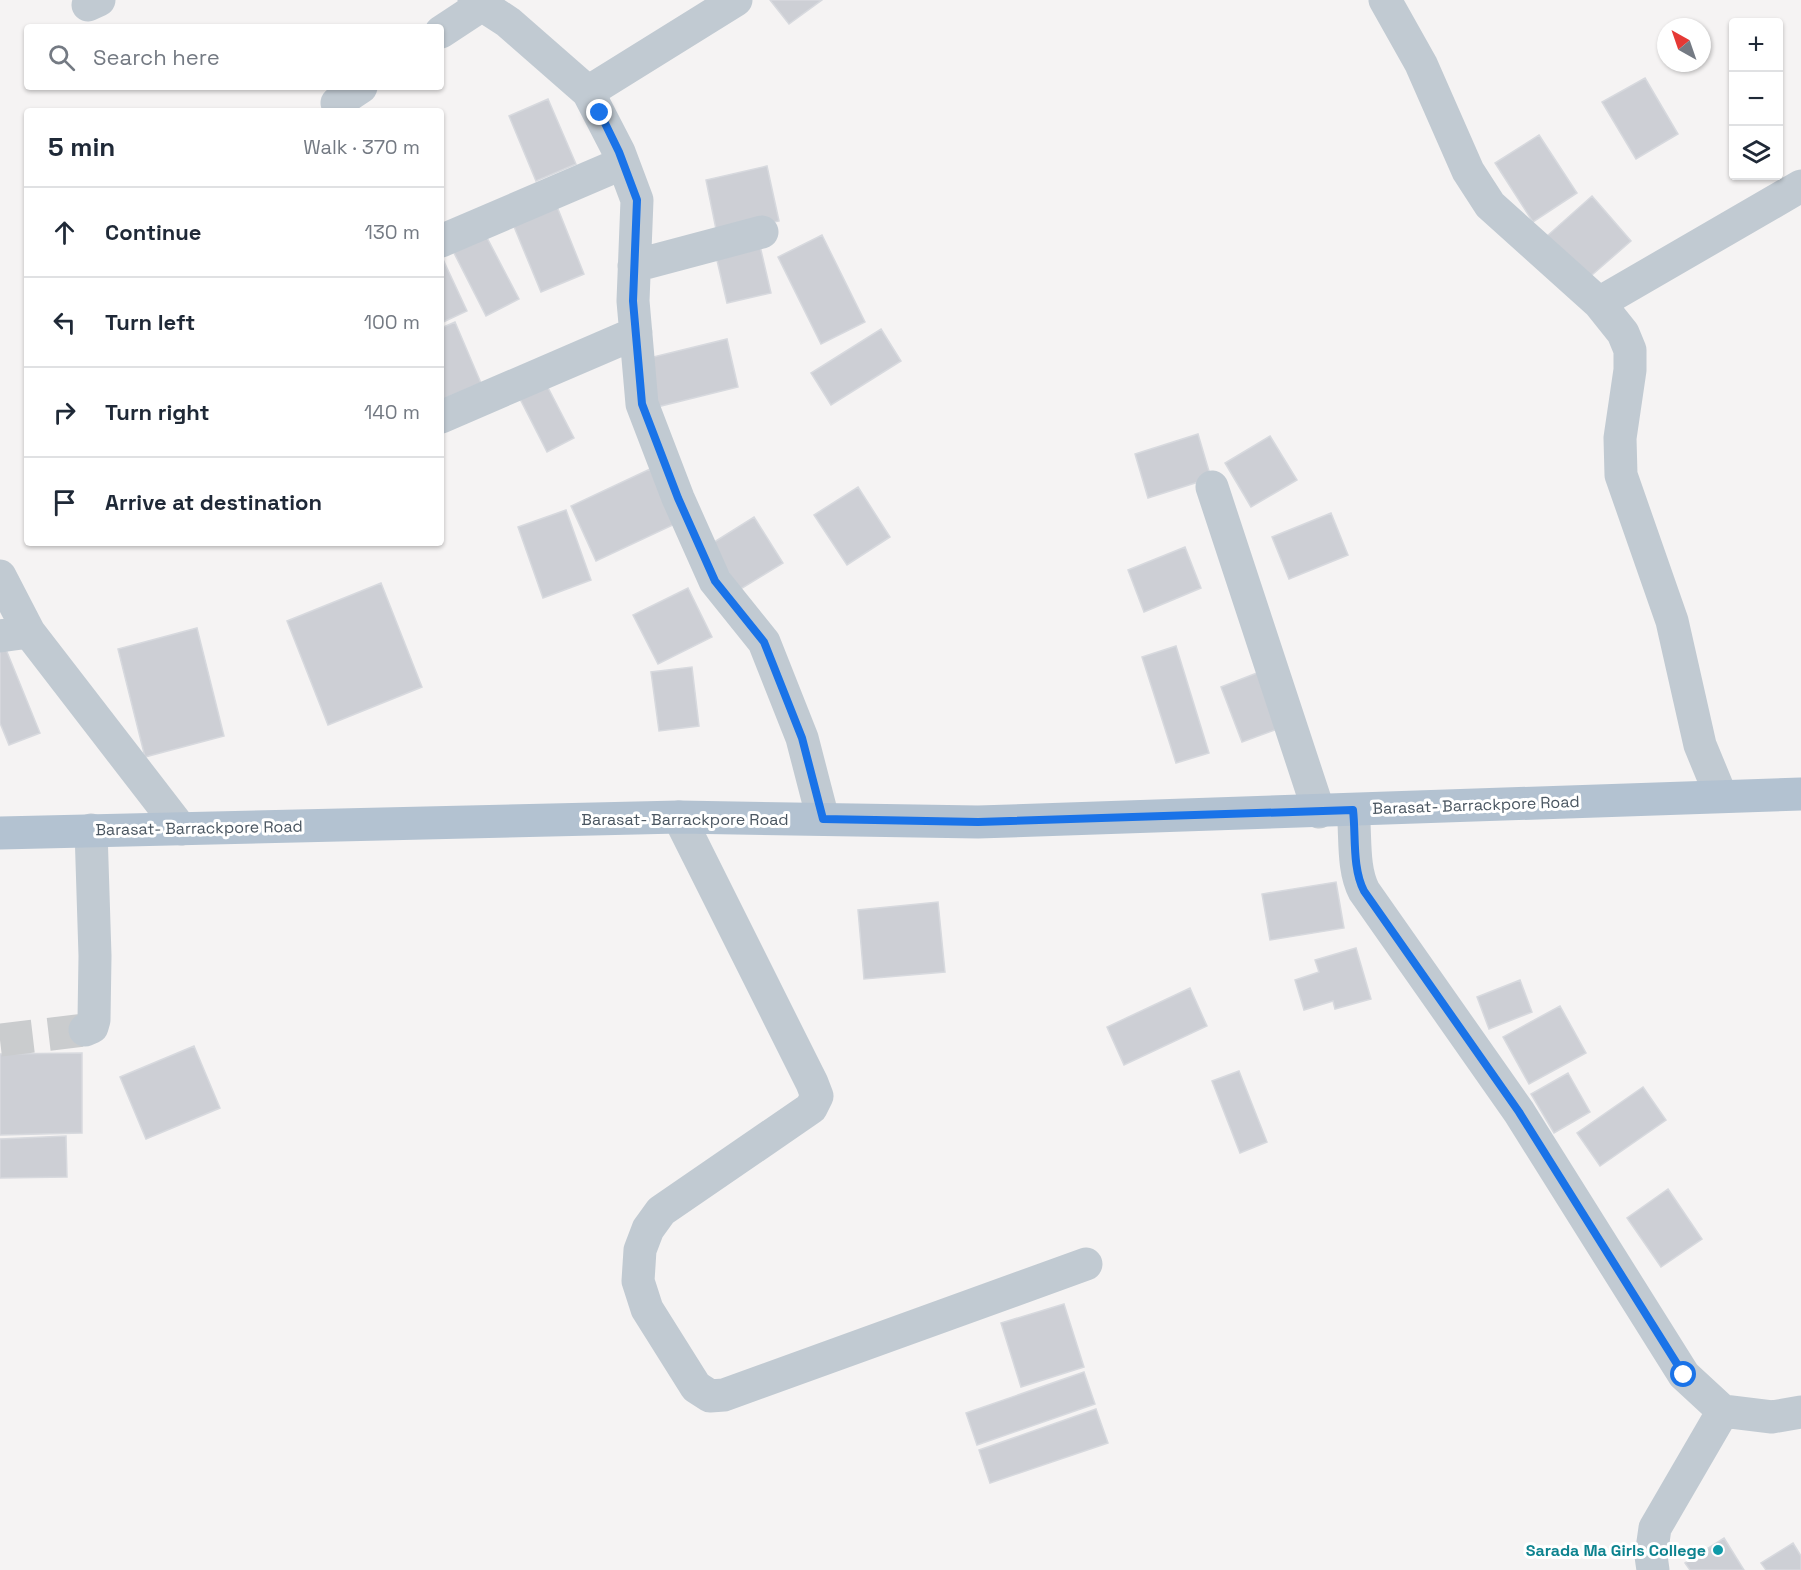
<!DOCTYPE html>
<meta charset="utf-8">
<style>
body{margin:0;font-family:"Space Grotesk",sans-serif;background:#f2f2f3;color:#1f2937}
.controls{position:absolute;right:18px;top:18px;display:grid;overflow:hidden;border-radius:6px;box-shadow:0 2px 4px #0004}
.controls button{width:54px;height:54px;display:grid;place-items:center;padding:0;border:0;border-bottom:2px solid #e0e1e3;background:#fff;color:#1f2937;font:30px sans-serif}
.compass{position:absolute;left:1657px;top:18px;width:54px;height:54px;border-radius:50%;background:#fff;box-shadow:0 2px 4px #0004;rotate:320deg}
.stop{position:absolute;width:18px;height:18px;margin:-14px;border:4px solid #1a73e8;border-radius:50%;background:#fff}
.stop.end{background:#1a73e8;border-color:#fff;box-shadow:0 2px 6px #0008}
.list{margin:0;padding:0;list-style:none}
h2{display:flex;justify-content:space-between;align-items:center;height:78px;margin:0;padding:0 24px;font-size:26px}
h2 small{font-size:20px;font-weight:400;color:#747a83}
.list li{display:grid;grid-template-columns:39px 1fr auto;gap:18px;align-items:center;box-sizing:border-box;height:90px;padding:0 24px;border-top:2px solid #e0e1e3}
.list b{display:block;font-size:22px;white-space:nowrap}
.list em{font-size:20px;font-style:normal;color:#747a83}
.icon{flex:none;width:33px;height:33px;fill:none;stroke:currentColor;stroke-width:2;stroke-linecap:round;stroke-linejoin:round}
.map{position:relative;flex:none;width:1801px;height:1570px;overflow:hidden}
.search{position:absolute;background:#fff;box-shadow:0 2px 4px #0004;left:24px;top:24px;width:420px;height:66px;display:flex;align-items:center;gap:15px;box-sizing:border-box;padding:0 21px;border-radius:6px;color:#747a83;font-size:22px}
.panel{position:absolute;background:#fff;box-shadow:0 2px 4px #0004;left:24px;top:108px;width:420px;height:438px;border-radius:6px}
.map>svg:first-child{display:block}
.building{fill:#cdcfd5;stroke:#d7d9de;stroke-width:1.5}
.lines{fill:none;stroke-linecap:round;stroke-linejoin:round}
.minor-tunnel{stroke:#caccce;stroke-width:33;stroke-dasharray:33 16;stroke-linecap:butt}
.minor{stroke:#c1cad2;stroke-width:33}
.major{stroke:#b3c2d1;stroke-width:33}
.route{stroke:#1a73e8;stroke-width:8}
.culture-dot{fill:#0f9aa8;stroke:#fff;stroke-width:2}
.labels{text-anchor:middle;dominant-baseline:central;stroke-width:6;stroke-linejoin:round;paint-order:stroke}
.street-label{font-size:16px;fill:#4a5661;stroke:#fff}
.culture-label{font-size:16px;font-weight:bold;fill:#0d838f;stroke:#fff;text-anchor:end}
</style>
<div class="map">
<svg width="1801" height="1570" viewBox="0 0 1801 1570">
<rect width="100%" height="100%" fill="#f5f3f3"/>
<path class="building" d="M770 0H822L789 24Z
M1645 78 1678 134 1636 159 1602 102Z
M548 99 576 164 536 181 509 116Z
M1539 135 1577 193 1533 222 1495 163Z
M767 166 779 221 717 234 706 180Z
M1592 196 1631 241 1585 281 1546 237Z
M554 199 584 274 541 292 510 217Z
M483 230 519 299 486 316 451 247Z
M822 235 865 322 821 344 778 257Z
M760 246 771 293 727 303 716 256Z
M441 255 467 311 441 323Z
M455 322 481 383 441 400V328Z
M881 329 901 361 831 405 811 373Z
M727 339 738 387 657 407 645 359Z
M542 376 574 438 547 452 515 389Z
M1198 434 1211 478 1148 498 1135 454Z
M1270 436 1297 480 1251 507 1225 463Z
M650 469 675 524 596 561 571 506Z
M858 487 890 537 847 565 814 515Z
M566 510 591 580 543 598 518 527Z
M1331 513 1348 555 1289 579 1272 537Z
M754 517 783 563 739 590 711 544Z
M1185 547 1201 588 1144 612 1128 570Z
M381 583 422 687 328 725 287 621Z
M688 588 712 637 658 664 633 615Z
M197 628 224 736 145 757 118 649Z
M3 642 40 733 9 745 0 723V644Z
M1176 646 1209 753 1176 763 1142 657Z
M692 667 699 726 659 731 651 672Z
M1262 671 1283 727 1242 742 1221 687Z
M1336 882 1344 928 1270 940 1262 894Z
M938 902 945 972 864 979 858 910Z
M1356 948 1371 999 1335 1009 1333 1001 1304 1010 1295 980 1319 972 1315 960Z
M1520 980 1532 1012 1489 1029 1477 997Z
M1190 988 1207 1026 1124 1065 1107 1027Z
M1560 1006 1586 1053 1529 1084 1503 1037Z
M194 1046 220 1108 146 1139 120 1077Z
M82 1053V1133L0 1135V1054Z
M1239 1071 1267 1142 1240 1153 1212 1081Z
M1568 1073 1590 1112 1554 1133 1531 1094Z
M1643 1087 1666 1120 1600 1166 1577 1133Z
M66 1136 67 1177 0 1178V1139Z
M1668 1189 1702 1239 1661 1267 1627 1218Z
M1064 1304 1084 1367 1021 1387 1001 1323Z
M1084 1372 1095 1404 977 1445 966 1413Z
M1096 1409 1108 1443 990 1483 979 1450Z
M1724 1538 1744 1570H1690L1685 1563Z
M1793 1543 1801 1556V1570H1766L1761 1563Z"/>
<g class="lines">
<path class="minor-tunnel" d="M0 1040 85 1030"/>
<path class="minor" d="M474 0 508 22 588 92 619 152 637 200 633 301 642 404 678 498 715 581 764 642 802 738 823 819
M1385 0 1421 64 1468 171 1490 205 1599 303 1623 333 1630 350V370L1620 438 1621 475 1672 621 1700 745 1721 796
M88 5 99 0
M441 32 482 5
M588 92 736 0
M337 103 361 87
M441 241 623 163
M634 266 762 232
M1599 303 1801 186
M441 417 636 333
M1212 487 1319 812
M0 576 29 632
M0 636 29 632 181 829
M1353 810C1356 835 1352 868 1364 891L1519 1112 1684 1375 1723 1411 1772 1417 1801 1412
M679 817 812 1083 817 1096 811 1108 661 1211 648 1229 640 1250 638 1281 647 1309 696 1387 710 1396 724 1395 1086 1264
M85 1030 92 1027 94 1020 95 956 91 830
M1653 1570 1651 1556 1655 1528 1723 1411"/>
<path class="major" d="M0 833 679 817 978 822 1801 794"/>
</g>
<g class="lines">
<path class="route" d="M600 113 619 152 637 200 633 301 642 404 678 498 715 581 764 642 802 738 823 819 978 822 1353 810C1356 835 1352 868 1364 891L1519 1112 1684 1375"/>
</g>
<circle class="culture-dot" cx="1718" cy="1550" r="6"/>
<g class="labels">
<g class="street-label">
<text transform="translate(1476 805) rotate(-2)">Barasat- Barrackpore Road</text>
<text x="685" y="819">Barasat- Barrackpore Road</text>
<text transform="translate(199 828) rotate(-1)">Barasat- Barrackpore Road</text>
</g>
<g class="culture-label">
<text x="1706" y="1550">Sarada Ma Girls College</text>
</g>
</g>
</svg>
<div class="controls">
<button>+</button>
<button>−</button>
<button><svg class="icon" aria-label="layers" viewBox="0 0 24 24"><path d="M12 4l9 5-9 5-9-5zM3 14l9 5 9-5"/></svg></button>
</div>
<svg class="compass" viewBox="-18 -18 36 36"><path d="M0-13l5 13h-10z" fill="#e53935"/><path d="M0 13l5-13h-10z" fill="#747a83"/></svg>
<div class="stop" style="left:1684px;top:1375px"></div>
<div class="stop end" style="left:600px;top:113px"></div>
<div class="search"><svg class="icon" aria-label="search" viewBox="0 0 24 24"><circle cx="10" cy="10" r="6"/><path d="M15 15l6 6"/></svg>Search here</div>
<section class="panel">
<h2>5 min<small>Walk · 370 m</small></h2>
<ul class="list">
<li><svg class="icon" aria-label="ahead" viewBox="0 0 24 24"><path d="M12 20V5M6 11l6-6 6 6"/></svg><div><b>Continue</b></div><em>130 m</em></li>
<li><svg class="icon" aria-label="left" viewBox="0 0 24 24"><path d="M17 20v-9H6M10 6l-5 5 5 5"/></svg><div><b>Turn left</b></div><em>100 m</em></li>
<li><svg class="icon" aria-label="right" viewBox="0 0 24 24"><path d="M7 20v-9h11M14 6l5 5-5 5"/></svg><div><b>Turn right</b></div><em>140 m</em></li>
<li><svg class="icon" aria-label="arrive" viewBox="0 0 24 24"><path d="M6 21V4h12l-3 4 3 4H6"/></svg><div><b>Arrive at destination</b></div></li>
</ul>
</section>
</div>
